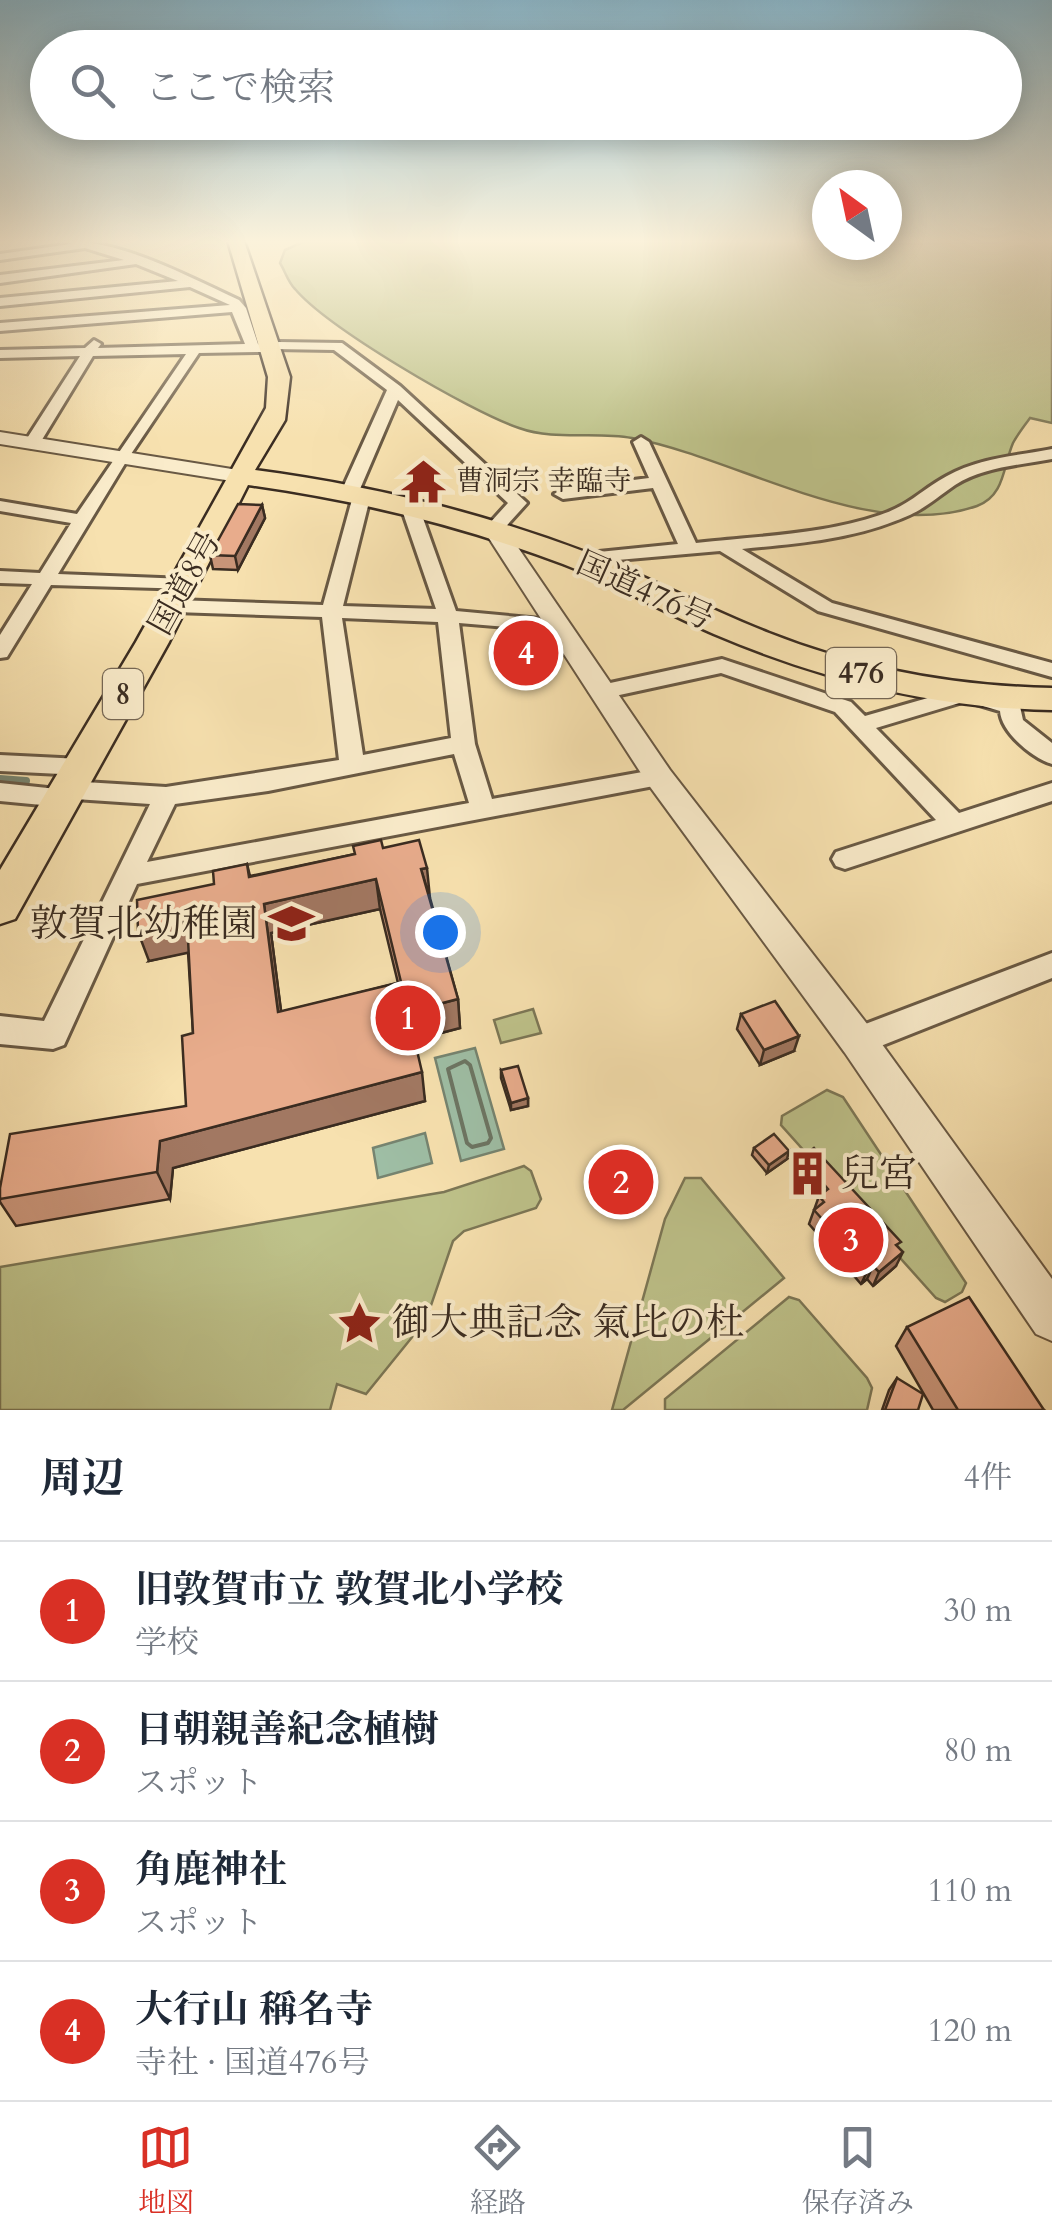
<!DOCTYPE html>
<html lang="ja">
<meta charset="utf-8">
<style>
body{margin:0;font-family:Cardo,"Noto Serif JP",serif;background:#f2f2f3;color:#1f2937}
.compass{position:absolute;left:812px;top:170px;width:90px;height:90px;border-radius:50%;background:#fff;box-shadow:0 5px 25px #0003;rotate:327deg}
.you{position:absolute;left:440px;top:932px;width:35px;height:35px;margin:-25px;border:8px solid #fff;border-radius:50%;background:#1a73e8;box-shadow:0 0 0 15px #1a73e833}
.badge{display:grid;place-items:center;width:65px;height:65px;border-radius:50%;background:#d93025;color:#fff;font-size:32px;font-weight:700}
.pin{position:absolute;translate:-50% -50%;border:5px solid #fff;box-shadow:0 2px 10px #0006}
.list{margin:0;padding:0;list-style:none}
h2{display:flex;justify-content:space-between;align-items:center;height:130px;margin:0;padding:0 40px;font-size:42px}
h2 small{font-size:32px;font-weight:400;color:#747a83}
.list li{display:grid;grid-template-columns:65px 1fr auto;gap:30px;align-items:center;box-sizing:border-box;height:140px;padding:0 40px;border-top:2px solid #e0e1e3}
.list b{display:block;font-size:38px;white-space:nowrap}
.list p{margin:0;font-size:32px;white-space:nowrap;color:#747a83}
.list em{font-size:32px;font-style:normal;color:#747a83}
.icon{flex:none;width:55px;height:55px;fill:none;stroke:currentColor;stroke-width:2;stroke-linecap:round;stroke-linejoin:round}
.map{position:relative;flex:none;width:1052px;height:1410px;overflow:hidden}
.search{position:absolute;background:#fff;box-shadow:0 5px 25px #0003;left:30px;right:30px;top:30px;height:110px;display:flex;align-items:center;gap:25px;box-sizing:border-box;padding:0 35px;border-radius:55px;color:#747a83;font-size:38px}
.sheet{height:690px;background:#fff}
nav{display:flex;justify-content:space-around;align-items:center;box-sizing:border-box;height:140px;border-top:2px solid #e0e1e3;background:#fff;font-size:28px;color:#747a83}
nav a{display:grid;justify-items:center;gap:5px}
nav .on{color:#d93025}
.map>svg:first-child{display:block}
.green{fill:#bec28a;stroke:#7c7756;stroke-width:2.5}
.water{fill:#9ebea5;stroke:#768470;stroke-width:2.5}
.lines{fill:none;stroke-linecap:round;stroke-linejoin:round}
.shore{stroke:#6c7563;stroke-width:4}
.stream{stroke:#768470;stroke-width:8}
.minor-casing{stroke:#695944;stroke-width:6}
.tertiary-casing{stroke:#695944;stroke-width:4}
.trunk-casing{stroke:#3a2c21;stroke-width:5}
.minor{fill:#faeccb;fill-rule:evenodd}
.tertiary{fill:#faeccb;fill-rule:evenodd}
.trunk{fill:#f7e1af;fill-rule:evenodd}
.wall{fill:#c89478;stroke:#3a2c21;stroke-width:2.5;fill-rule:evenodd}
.shaded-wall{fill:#a27862;stroke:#3a2c21;stroke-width:2.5}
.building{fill:#e8ac8c;stroke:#3a2c21;stroke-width:2.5;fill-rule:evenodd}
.labels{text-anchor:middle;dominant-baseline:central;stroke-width:8;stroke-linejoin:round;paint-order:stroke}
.far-poi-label{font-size:28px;fill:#3a2c21;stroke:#faeccb;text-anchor:start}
.shield{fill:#faeccb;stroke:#746654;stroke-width:2.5}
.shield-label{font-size:30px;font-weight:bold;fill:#3a2c21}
.street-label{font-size:32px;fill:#3a2c21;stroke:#faeccb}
.near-poi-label{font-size:38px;fill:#3a2c21;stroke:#faeccb;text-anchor:start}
</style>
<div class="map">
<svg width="1052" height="1410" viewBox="0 0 1052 1410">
<rect width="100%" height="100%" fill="#f7e1af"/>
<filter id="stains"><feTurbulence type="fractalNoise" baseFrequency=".002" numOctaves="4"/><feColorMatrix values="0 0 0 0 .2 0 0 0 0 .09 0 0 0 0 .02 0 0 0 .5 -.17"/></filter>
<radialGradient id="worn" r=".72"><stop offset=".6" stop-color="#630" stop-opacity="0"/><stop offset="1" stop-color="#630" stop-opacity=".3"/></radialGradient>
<path class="green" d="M305 241H827V245L1052 241V423L1030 418C1024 426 1017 435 1013 443 1003 466 1005 496 977 506 869 543 738 458 632 438 595 431 555 441 519 428 469 411 328 328 295 289 288 282 285 271 280 263L285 250Z
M533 1009 541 1033 501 1043 494 1020Z
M827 1090 843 1097 966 1283 962 1292 945 1302 936 1298 781 1125 782 1116Z
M524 1166 531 1171 541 1199 536 1208 464 1231 453 1241 426 1320 366 1394 337 1384 330 1410H0V1267L444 1192Z
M685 1178H701L784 1278 623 1410H612L665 1219Z
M789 1297 799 1300 867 1378 872 1388 867 1410H665V1399Z"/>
<path class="water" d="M475 1048 504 1149 461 1161 435 1058Z
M425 1133 432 1163 378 1178 373 1148Z"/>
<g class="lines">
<path class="shore" d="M465 1061 470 1065 491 1138 488 1143 472 1147 467 1143 448 1069Z"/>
<path class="stream" d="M0 779 26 781"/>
<defs>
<path id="minor" d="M68 241C123 241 189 277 239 300L246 308 258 344 268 348 261 352 199 353 129 457 58 574 186 579 193 581 196 585 193 589 51 585 7 657 0 658V635L32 584 0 583V571L40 573 71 523 0 511V501L77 514 186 354 93 356 40 443 32 448 24 443 80 356 0 358V350L85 348 94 340 101 344 98 348 245 344 232 312 0 331V323L230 305 190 287 0 306V298L178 281 136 264 0 283V275L124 260 85 248 0 260V254L71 244Z
M279 342 342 343 400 386 527 503 500 533H488V525L508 503 398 400 360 489 371 494 343 606 436 609 400 504 409 499 418 504 456 611 562 621 565 625 562 629 555 631 459 623 475 744 492 799 659 769 668 771 671 777 668 783 659 785 137 884 64 1045 53 1049 0 1044V1016L44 1021 150 804 75 799 63 807 0 801V783L57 789 68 781 166 787 339 760 322 617 175 612 165 606 175 600 323 605 353 496 341 492 387 390 334 350 274 349V343ZM342 618 438 622 451 738 363 755ZM454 754 469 803 147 862 175 804 268 791Z
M641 437 649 442 696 543C756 536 821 535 880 515 910 505 921 490 947 476 979 458 1016 456 1052 449V459C1020 465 983 467 955 485 932 501 923 511 895 521 847 540 793 544 742 549L832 603 1052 663V677L818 611 720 551 572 564 570 560 579 554 678 544 653 488 563 499 554 494 563 489 649 478 633 442Z
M722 659 851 702 865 716 966 687 1019 702 1023 720 1052 743V764C1032 758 1001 732 1000 711L966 701 876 728 959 813 1052 783V801L845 869 836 866 832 859 836 852 936 820 835 712 721 673 601 699 590 692 601 685Z
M0 755 81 759 90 761 93 767 90 773 81 775 0 771Z
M1052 953V978L858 1055 847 1051 842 1041 847 1031Z"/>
<path id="tertiary" d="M0 432 238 470 248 476 238 482 0 444Z
M494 522 502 524 670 770 871 1029 1052 1279V1341L1036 1334 845 1053 648 784 483 529Z"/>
<path id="trunk" d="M228 241H244L290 377 285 420 255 470C369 485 480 512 588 553 649 577 707 609 769 633 860 669 954 686 1052 688V710C934 708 822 680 714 634 663 612 615 584 563 564 460 525 356 500 248 485L169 642 15 919 0 924V870L136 642 266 408 268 377Z"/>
</defs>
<use href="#minor" class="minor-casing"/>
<use href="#tertiary" class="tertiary-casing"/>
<use href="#trunk" class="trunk-casing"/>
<use href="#minor" class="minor"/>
<use href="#tertiary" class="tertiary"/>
<use href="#trunk" class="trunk"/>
</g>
<path class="wall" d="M262 505 265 518 238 570 213 569 210 555Z
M383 848 430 898 458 999 460 1028 414 1040 425 1101 173 1168 170 1199 16 1226 0 1202V1188L186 1106 193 1033 188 952 149 961 214 884 247 864 250 876ZM380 909 398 983 281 1012 271 933Z
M741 1014 794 1051 760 1065 737 1029Z
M501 1070 528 1098V1106L511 1110 501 1078Z
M754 1148 787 1159 767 1173 752 1155Z
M801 1158 898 1247 896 1266 873 1286 867 1279 861 1284 809 1224 818 1199 796 1172Z
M907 1327 1044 1410H933L896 1346Z
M897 1378 918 1410H882L889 1390Z"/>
<path class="shaded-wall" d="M262 505 265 518 238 570 235 556Z
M427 868 430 898 421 869Z
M376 879 380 909 271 933 285 1041 278 1012 264 904Z
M187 921 196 951 149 961 138 932Z
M458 999 460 1028 411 1041 408 1012Z
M799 1036 794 1051 760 1065 764 1050Z
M422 1072 425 1101 173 1168 170 1199 157 1172 160 1141Z
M528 1098V1106L511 1110V1103Z
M789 1151 787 1159 767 1173 769 1165Z
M903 1252 896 1266 873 1286 879 1272Z
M873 1266 867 1279 861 1284 868 1270Z"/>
<path class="building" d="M238 504 262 505 235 556 210 555Z
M381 840 383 848 419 840 427 868 421 869 458 999 408 1012 422 1072 160 1141 157 1172 0 1199V1188L10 1134 186 1106 182 1036 193 1033 187 921 138 932 137 900 214 884 213 871 247 864 249 877 355 854 353 846ZM376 879 401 982 278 1012 264 904Z
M775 1001 799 1036 764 1050 741 1014Z
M518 1066 528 1098 511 1103 501 1070Z
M774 1134 789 1151 769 1165 754 1148Z
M814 1148 901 1242 896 1245 903 1252 879 1272 873 1266 868 1270 814 1210 824 1202 819 1196 828 1189 801 1158Z
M969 1297 1044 1410H958L907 1327Z
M897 1378 923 1394 918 1410H885Z"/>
<linearGradient id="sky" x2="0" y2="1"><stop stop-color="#8ab8cd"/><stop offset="0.55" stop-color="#fbf2db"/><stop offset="1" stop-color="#fbf2db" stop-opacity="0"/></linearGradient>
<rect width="1052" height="439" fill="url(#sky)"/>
<defs>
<symbol id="temple-bare" viewBox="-9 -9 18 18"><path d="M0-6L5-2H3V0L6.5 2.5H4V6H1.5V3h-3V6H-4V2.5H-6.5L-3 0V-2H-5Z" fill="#8f2418" stroke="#faeccb" stroke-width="2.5" paint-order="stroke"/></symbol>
<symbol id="school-bare" viewBox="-9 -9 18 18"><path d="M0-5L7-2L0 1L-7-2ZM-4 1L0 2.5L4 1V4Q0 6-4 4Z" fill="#8f2418" stroke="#faeccb" stroke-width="2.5" paint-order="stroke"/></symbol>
<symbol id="building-bare" viewBox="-9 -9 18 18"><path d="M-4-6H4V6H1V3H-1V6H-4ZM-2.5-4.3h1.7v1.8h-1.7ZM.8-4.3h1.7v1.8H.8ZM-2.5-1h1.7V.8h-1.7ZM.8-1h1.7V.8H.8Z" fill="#8f2418" stroke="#faeccb" stroke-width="2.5" paint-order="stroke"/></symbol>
<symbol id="sight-bare" viewBox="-9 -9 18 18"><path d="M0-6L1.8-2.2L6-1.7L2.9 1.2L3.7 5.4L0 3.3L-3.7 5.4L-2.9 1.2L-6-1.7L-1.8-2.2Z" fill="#8f2418" stroke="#faeccb" stroke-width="2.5" paint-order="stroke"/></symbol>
</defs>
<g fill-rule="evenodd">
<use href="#temple-bare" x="392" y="450" width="63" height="63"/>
<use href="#school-bare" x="260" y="892" width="63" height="63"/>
<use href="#building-bare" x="776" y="1142" width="63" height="63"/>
<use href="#sight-bare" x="328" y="1292" width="63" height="63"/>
</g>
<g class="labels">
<g class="far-poi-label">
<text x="456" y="481">曹洞宗 幸臨寺</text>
</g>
<g class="shield">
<rect x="826" y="648" width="70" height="50" rx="8"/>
<rect x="103" y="669" width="40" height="50" rx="8"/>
</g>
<g class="shield-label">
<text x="861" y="673">476</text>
<text x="123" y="694">8</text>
</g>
<g class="street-label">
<text transform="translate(185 583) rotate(-61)">国道8号</text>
<text transform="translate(645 591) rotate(24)">国道476号</text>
</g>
<g class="near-poi-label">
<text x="258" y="924" text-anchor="end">敦賀北幼稚園</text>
<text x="841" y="1174">兒宮</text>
<text x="392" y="1323">御大典記念 氣比の杜</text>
</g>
</g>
<rect width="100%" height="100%" filter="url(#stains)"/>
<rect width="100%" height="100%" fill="url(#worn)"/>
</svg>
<svg class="compass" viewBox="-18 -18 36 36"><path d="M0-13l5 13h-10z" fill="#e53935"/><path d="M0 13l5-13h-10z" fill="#747a83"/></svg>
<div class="you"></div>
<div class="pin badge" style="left:408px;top:1018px">1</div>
<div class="pin badge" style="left:621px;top:1182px">2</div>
<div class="pin badge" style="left:851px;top:1240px">3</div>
<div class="pin badge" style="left:526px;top:653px">4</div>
<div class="search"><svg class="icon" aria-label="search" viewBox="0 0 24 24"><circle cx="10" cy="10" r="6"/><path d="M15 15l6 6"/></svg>ここで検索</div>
</div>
<section class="sheet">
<h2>周辺<small>4件</small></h2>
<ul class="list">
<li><span class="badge">1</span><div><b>旧敦賀市立 敦賀北小学校</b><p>学校</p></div><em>30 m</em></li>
<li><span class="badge">2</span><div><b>日朝親善紀念植樹</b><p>スポット</p></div><em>80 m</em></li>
<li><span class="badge">3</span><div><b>角鹿神社</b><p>スポット</p></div><em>110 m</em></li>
<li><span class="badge">4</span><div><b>大行山 稱名寺</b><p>寺社 · 国道476号</p></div><em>120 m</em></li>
</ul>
</section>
<nav>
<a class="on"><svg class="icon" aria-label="map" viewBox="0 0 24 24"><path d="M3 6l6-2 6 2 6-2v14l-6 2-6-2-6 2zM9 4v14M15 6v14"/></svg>地図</a>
<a><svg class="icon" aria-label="directions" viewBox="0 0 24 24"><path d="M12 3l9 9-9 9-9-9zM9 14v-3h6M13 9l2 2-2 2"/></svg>経路</a>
<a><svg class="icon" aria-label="saved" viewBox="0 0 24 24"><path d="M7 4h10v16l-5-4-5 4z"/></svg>保存済み</a>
</nav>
